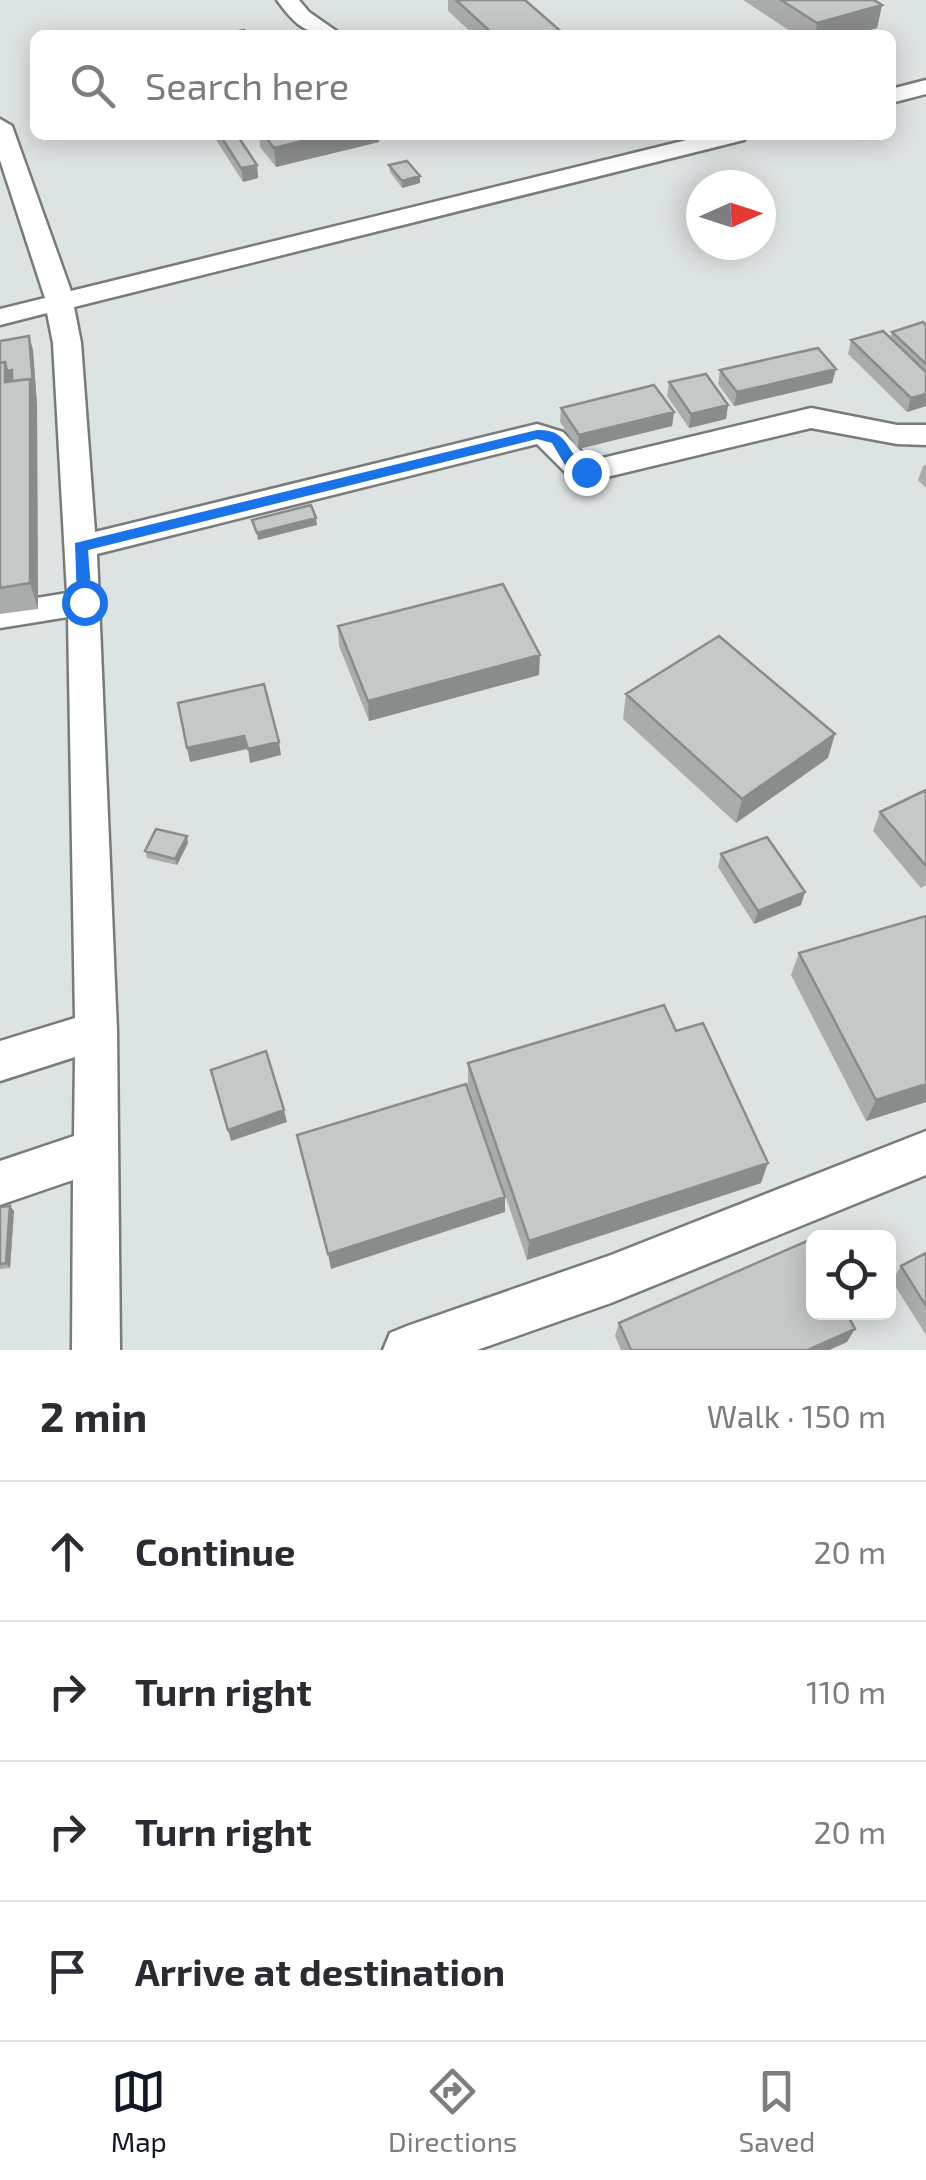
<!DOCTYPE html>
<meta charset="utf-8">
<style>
body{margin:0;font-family:"Exo 2",sans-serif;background:#f7f7f7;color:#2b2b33}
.controls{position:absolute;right:30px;bottom:30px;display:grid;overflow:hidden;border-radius:15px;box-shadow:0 5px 25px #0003}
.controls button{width:90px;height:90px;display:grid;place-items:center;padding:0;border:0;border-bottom:2px solid #e1e1e2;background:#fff;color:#2b2b33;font:50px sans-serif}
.compass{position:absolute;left:686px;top:170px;width:90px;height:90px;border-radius:50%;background:#fff;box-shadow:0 5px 25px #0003;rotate:87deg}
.stop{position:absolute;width:30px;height:30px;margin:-22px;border:8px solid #1a73e8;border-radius:50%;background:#fff}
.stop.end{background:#1a73e8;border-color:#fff;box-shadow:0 2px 10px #0008}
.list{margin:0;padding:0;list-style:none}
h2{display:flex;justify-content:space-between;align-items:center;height:130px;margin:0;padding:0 40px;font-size:42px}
h2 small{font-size:32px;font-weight:400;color:#7c7c81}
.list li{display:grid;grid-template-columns:65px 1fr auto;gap:30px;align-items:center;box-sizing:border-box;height:140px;padding:0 40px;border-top:2px solid #e1e1e2}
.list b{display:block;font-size:38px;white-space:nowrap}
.list em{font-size:32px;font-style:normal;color:#7c7c81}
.icon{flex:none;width:55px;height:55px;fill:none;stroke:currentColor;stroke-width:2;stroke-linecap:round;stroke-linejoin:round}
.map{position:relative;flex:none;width:926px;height:1350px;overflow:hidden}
.search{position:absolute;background:#fff;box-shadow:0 5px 25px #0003;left:30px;right:30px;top:30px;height:110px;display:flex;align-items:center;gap:25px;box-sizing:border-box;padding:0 35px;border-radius:15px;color:#7c7c81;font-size:38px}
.sheet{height:690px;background:#fff}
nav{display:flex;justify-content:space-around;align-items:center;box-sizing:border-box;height:140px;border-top:2px solid #e1e1e2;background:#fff;font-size:28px;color:#7c7c81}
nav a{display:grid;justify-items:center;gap:5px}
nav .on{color:#111827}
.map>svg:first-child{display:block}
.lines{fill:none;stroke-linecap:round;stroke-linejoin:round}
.minor-casing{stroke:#777b7a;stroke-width:5}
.minor{fill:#fff;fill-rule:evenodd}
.wall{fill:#a9acab}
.shaded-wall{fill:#898c8b}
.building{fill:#c4c8c7;stroke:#898c8b;stroke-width:2.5}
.route{fill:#1a73e8}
</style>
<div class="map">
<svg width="926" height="1350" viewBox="0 0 926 1350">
<rect width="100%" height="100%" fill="#dde2e2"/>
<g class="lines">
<defs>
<path id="minor" d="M277 0H299L309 12 342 35C307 35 297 28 277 0Z
M926 80V94L891 103V89Z
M0 119 12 126 71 291 707 135H748L744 140 74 307 81 343 95 532 537 424 563 432 590 461 811 408 897 425H926V445L897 444 811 428 586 482 568 475 537 444 97 554 117 1031 120 1350H72L73 1180 0 1205V1161L74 1136 75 1057 0 1081V1041L75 1018 68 617 0 628V604L67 593 53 343 47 313 0 325V309L45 298 0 160Z
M926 1131V1175L611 1303 477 1350H383L390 1333 407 1326 611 1255Z"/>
</defs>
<use href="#minor" class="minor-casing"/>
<use href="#minor" class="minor"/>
</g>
<path class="wall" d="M448 0H525L565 35H474L448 11Z
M743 0H874L882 5 877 28 852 35H796Z
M213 135H237L257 165 258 178 243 182Z
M259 135H379V142L276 167 260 147Z
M389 165 420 176V183L402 188 390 172Z
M926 325V406L907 412 848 354 851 340 890 338 892 332Z
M29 336 33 350 37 405 38 609 0 614V341Z
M836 369 832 383 734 406 718 384 720 370Z
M669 382 728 405 726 419 689 428 667 396Z
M561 408 674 412 672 426 578 449 560 422Z
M926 465V488L918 480 923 466Z
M338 626 539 675 369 721 339 646Z
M626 694 828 758 736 823 623 719Z
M926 790V885L921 888 873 831 880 812Z
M188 843 177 865 147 858 145 851Z
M721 854 801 905 754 924 718 867Z
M926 916V1102L866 1121 791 975 799 953Z
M676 1031 761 1183 527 1260 468 1085V1063Z
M10 1206 14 1211 10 1268 0 1269V1207Z
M926 1253V1335L892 1281 901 1266Z
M619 1323 847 1342 829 1350H621L615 1336Z"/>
<path class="shaded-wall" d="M882 5 877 28 852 35H815L817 23Z
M326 135H379V142L276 167 274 148Z
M257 165 258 178 243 182 241 168Z
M420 176V183L402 188V181Z
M29 336 33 350 37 405 38 609 30 583 12 387Z
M5 362 12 370 16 384 2 386Z
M836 369 832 383 734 406 737 392Z
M926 394V406L907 412 911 398Z
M728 405 726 419 689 428 691 414Z
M674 412 672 426 578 449 579 435Z
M316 518 317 525 258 540 257 533Z
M540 655 539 675 369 721 368 701Z
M835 734 828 758 736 823 742 799Z
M244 736 247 749 190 762 187 748Z
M279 742 281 755 250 763 248 749Z
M187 836 188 843 177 865 175 859Z
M805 892 801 905 754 924 758 911Z
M926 1084V1102L866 1121 876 1100Z
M284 1110 287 1122 231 1141 228 1130Z
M768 1163 761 1183 527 1260 529 1241Z
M505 1197V1212L331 1269 328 1254Z
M10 1206 14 1211 10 1268 6 1263Z
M855 1329 847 1342 829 1350H808Z"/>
<path class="building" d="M456 0H525L565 35H494Z
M781 0H874L882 5 817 23Z
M244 30 247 35H219Z
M220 135H237L257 165 241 168Z
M264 135H326L274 148Z
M407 161 420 176 402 181 389 165Z
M923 322 926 325V364L892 332Z
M883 331 926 372V394L911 398 851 340Z
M29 336 33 384H32L30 379 12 381V370L7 371 5 362 0 363V341Z
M818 348 836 369 737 392 720 370Z
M5 362V382L30 379V583L0 588V363Z
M706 374 728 405 691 414 669 382Z
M654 385 674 412 579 435 561 408Z
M311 505 316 518 257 533 252 520Z
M503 584 540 655 368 701 338 626Z
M719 636 835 734 742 799 626 694Z
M264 684 279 742 248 749 244 736 187 748 178 703Z
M926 790V866L880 812Z
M156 829 187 836 175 859 145 851Z
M767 837 805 892 758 911 721 854Z
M926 916V1084L876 1100 799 953Z
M664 1005 676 1031 703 1023 768 1163 529 1241 468 1063Z
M266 1051 284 1110 228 1130 211 1070Z
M466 1084 505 1197 328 1254 297 1135Z
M10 1206 6 1263 0 1264V1207Z
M807 1241 814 1253V1312H846L855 1329 808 1350H631L619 1323Z
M926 1253V1306L901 1266Z"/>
<path class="route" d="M537 430C573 429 564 457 591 469V476L568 470 552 443 537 439 88 550 92 602 84 607 77 602 75 543Z"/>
</svg>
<div class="controls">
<button><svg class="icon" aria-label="locate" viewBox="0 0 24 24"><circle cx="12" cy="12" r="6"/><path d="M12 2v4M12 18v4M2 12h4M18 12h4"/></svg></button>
</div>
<svg class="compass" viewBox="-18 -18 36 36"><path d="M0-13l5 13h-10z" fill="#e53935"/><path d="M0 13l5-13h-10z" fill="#7c7c81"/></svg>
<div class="stop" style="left:84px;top:602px"></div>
<div class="stop end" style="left:586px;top:472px"></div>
<div class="search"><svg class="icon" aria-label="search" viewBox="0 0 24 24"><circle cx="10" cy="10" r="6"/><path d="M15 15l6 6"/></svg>Search here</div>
</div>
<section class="sheet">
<h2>2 min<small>Walk · 150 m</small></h2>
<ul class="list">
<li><svg class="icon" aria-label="ahead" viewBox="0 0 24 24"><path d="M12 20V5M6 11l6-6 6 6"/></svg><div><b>Continue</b></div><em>20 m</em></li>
<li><svg class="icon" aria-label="right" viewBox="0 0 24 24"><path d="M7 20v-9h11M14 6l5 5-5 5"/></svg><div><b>Turn right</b></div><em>110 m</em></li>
<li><svg class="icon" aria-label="right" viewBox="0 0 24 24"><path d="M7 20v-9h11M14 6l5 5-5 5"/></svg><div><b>Turn right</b></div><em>20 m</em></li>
<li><svg class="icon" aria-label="arrive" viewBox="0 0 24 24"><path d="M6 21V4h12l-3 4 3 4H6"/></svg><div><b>Arrive at destination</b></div></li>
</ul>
</section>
<nav>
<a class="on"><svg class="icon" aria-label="map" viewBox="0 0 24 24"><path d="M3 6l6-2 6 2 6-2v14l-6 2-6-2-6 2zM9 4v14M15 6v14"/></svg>Map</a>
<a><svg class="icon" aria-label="directions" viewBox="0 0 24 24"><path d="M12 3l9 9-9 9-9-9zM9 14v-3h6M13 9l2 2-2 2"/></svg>Directions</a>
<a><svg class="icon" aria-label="saved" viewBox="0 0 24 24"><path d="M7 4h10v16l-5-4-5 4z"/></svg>Saved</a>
</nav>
